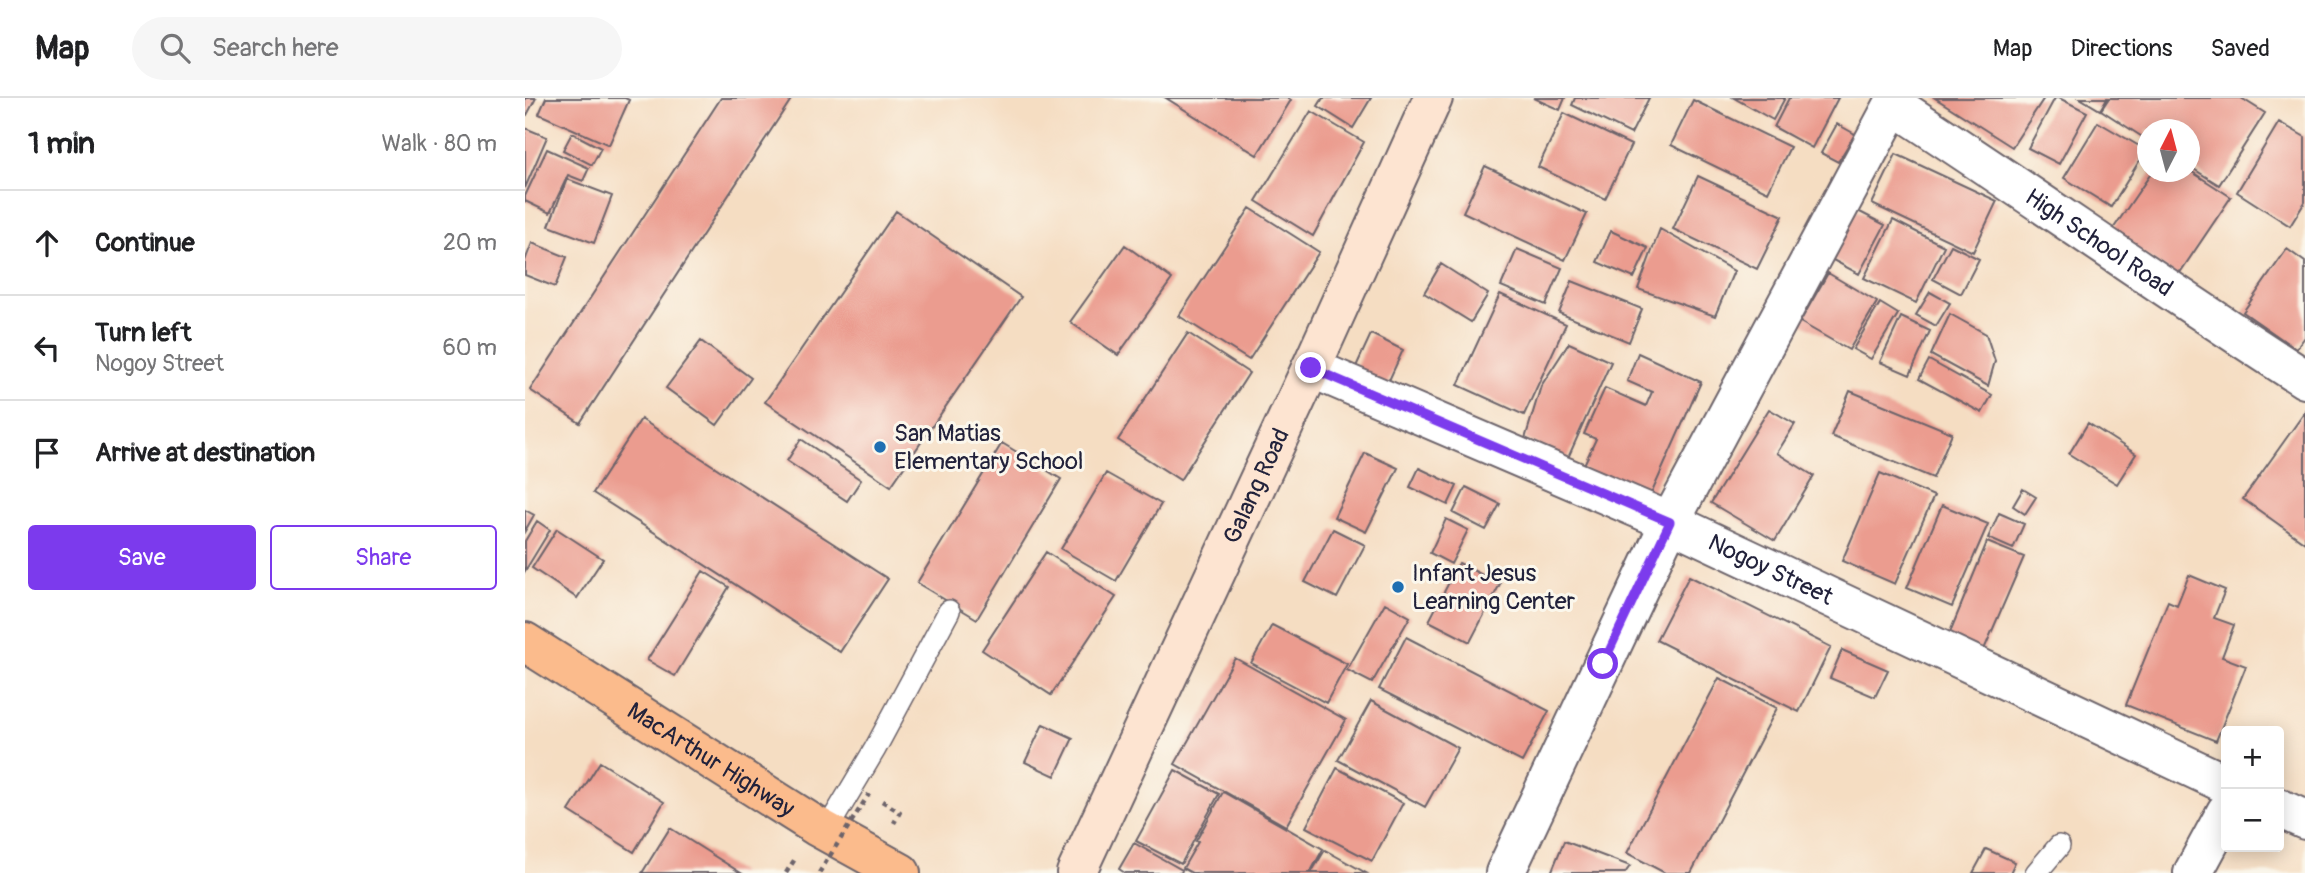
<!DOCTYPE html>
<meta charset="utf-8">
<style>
body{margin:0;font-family:Pangolin,sans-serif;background:#f6f6f6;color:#202124}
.controls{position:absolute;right:21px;bottom:21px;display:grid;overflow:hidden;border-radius:7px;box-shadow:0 4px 18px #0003}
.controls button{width:63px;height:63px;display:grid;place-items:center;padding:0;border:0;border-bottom:2px solid #e0e0e0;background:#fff;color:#202124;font:35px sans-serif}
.compass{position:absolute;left:1612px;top:21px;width:63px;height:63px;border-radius:50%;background:#fff;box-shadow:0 4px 18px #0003;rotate:6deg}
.stop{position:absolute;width:21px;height:21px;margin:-16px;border:5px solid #7c3aed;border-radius:50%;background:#fff}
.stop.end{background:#7c3aed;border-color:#fff;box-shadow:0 2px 7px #0008}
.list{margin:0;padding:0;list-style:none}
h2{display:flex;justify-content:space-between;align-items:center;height:91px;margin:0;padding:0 28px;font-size:30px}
h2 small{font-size:23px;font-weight:400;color:#757577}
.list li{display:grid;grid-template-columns:46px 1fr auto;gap:21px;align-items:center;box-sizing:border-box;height:105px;padding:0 28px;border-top:2px solid #e0e0e0}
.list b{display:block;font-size:26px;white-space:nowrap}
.list p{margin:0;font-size:23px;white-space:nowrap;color:#757577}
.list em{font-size:23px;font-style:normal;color:#757577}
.actions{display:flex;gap:14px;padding:21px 28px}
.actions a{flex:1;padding:16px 0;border:2px solid #7c3aed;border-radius:7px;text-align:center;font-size:24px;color:#7c3aed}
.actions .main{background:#7c3aed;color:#fff}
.icon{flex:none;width:38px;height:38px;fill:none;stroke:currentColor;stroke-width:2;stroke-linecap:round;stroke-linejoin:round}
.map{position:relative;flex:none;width:1780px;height:775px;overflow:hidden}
header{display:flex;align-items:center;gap:42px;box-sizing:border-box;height:98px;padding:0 35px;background:#fff;border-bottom:2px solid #e0e0e0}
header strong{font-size:33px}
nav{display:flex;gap:38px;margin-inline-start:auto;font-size:24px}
.search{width:490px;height:63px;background:#f6f6f6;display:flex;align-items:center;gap:18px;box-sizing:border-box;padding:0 24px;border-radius:38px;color:#757577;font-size:26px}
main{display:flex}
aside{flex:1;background:#fff}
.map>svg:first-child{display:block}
.building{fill:#eb9c8f}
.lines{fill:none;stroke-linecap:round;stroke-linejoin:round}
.lane-casing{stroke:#6c636a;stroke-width:24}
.street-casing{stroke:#6c636a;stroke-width:42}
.secondary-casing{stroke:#6c636a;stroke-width:42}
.highway-casing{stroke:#6c636a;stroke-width:42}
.path{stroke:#6c636a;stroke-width:4.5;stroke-dasharray:5 5;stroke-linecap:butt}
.lane{stroke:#fff;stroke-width:21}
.street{stroke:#fff;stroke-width:38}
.secondary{stroke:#fde4d1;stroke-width:38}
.highway{stroke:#fbbb8c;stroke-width:38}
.path-bridge{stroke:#6c636a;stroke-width:4.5;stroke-dasharray:5 5;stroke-linecap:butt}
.route{stroke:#7c3aed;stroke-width:9}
.poi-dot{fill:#1f6fb2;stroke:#fbf7ec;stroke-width:2.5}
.labels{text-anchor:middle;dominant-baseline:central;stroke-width:6;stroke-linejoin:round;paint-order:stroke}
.street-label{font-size:24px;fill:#22223b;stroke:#fbf7ec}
.poi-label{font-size:24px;fill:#22223b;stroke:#fbf7ec;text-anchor:start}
</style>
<header>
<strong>Map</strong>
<div class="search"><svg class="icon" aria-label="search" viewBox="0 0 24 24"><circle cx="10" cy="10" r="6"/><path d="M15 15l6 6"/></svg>Search here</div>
<nav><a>Map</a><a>Directions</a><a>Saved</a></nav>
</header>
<main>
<aside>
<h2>1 min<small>Walk · 80 m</small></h2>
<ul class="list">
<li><svg class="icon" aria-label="ahead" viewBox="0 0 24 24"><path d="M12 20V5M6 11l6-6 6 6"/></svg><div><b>Continue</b></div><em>20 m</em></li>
<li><svg class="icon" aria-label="left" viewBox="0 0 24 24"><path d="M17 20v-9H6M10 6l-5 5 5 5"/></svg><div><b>Turn left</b><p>Nogoy Street</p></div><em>60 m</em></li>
<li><svg class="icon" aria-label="arrive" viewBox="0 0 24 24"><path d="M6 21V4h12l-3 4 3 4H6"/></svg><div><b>Arrive at destination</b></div></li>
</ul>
<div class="actions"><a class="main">Save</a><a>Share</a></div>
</aside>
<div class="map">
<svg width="1780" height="775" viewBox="0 0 1780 775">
<rect width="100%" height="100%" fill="#fbf7ec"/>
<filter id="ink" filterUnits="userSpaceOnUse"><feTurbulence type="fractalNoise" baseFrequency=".0143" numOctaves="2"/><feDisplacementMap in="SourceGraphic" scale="14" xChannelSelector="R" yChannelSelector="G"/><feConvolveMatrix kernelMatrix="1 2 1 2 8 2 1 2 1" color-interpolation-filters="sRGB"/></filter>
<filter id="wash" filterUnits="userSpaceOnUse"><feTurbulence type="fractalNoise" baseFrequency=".00686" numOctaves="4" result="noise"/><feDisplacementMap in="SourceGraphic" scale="28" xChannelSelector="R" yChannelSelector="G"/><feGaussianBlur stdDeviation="1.57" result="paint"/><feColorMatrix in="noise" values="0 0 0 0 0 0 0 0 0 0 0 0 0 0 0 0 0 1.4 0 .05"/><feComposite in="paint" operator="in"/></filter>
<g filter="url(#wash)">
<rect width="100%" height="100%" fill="#f5ddc2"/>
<g id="blocks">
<path class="building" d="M0 0H11L2 17 0 16Z
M21 0H100L104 2 84 47 14 16Z
M196 0H267L55 325 5 292Z
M641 0H763L766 2 732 57Z
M798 0H846L828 30 793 8Z
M1008 0H1040L1035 12Z
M1050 0H1124L1106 36 1047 7Z
M1209 0H1260L1248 22Z
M1264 0H1313L1287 50 1249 29Z
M1410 0H1519L1487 49Z
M1530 0H1534L1562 14 1534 66 1503 50Z
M1555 0H1582L1575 12Z
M1584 0H1716L1740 15 1694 87 1664 68V32H1622V42L1576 12Z
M1168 2 1265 49 1243 94 1146 47Z
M786 13 839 44 788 138 731 103Z
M1039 15 1106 47 1080 101 1013 69Z
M1573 24 1621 52 1586 109 1539 80Z
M1754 24 1780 39V104L1765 128 1712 94Z
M1312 26 1330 36 1313 64 1296 55Z
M0 30 22 39 0 90Z
M47 35 76 50 67 67 38 52Z
M22 51 64 70 58 83 43 77 25 115 0 103V98Z
M1371 56 1472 103 1448 154 1347 106Z
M960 68 1062 116 1040 162 938 114Z
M1664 72 1706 99 1652 179 1586 134 1627 74H1664Z
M1173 78 1258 118 1232 171 1148 131Z
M42 81 87 98 69 145 24 128Z
M725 110 794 154 724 262 654 218Z
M1331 112 1360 127 1334 176 1306 161Z
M371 113 496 199 366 388 240 304Z
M1368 122 1419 148 1391 205 1339 180Z
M1135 131 1209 173 1190 218 1113 191Z
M1086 133 1123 150 1109 180 1072 164Z
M7 145 42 159 30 189 0 177V163Z
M600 147 647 181 593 257 545 224Z
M1426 147 1454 161 1436 196 1408 181Z
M992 151 1037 170 1021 207 976 188Z
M1762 151 1780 164V239L1771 251 1718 214Z
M916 166 963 196 946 224 899 195Z
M1303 175 1352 204 1324 252 1275 224Z
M1047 183 1117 211 1104 244 1034 215Z
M1405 194 1425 205 1411 228 1391 217Z
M975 196 1041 226 999 317 933 287Z
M1355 205 1373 216 1346 261 1328 251Z
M1425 216 1461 236 1470 263 1463 288 1406 257Z
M1376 219 1405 233 1385 277 1355 264Z
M663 235 724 275 655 382 593 342Z
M846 236 878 252 861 289 829 273Z
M176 243 226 280 192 327 141 290Z
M1044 245 1086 264 1043 360 1000 341 1016 288Z
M1113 255 1176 284 1124 401 1057 371 1071 341 1059 336 1080 290 1121 308 1127 294 1102 283Z
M1404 262 1467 297 1457 315 1394 281Z
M1325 293 1427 335 1408 380 1306 338Z
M1244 311 1270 326 1252 355 1289 378 1250 443 1186 405Z
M1780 314V445L1718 401Z
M116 321 363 481 315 554 68 395Z
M1563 325 1611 356 1592 386 1544 356Z
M276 341 336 382 322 403 262 363Z
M477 345 536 381 452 521 392 485Z
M840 355 873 370 841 434 809 419Z
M894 370 932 388 923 407 885 389Z
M581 375 636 406 591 483 536 451Z
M1355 375 1409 398 1370 486 1317 463Z
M941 389 975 406 961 432 928 415Z
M1498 391 1511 399 1500 416 1488 408Z
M1417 407 1463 426 1427 509 1382 490Z
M0 412 9 417 0 433Z
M1474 415 1499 426 1488 451 1463 440Z
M921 421 943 432 926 466 905 455Z
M12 423 25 432 0 473V443Z
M32 431 78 461 52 500 7 470Z
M808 431 840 447 812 500 780 484Z
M1462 444 1499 459 1458 554 1423 539Z
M521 454 591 499 526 597 457 552Z
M934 465 975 486 945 544 904 523Z
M178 473 204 489 150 578 122 562Z
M1664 477 1700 492 1689 520 1709 527 1697 559 1721 568 1691 643 1601 607 1643 503 1652 507Z
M1164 478 1306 549 1274 614 1131 542Z
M860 505 885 519 847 585 822 572Z
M747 527 822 566 801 605 726 565Z
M881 539 1024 613 997 664 854 591Z
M1317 552 1363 572 1350 599 1305 580Z
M710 560 821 622 761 728 650 666Z
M1194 580 1252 610 1166 775H1140L1102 755Z
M846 603 933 650 900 709 813 662Z
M518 626 548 640 530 678 500 664Z
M75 664 139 704 109 754 44 713Z
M812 670 878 705 847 763 781 729Z
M650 672 694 696 656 766 611 743Z
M698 694 798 751 785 775H667L658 770 673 744 671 743Z
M145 730 216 775H117Z
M1039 743 1105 768 1100 775H1026Z
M609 745 657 772 656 775H600L594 771Z
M1461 751 1490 764 1485 775H1448Z
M800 752 841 775H786Z"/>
</g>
</g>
<g filter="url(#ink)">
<use href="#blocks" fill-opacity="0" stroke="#6c636a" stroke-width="2"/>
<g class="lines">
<defs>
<path id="lane" d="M301 733 350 651 424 513
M1511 775 1534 748"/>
<g id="street">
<path id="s1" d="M1369 7C1507 97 1641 192 1780 281"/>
<path id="s2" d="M786 270 1145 424 1701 686"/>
<path d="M1754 710 1780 722"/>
<path d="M980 775 1145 424 1372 0"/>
<path d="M1668 775 1701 714"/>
</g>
<g id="secondary">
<path id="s3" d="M551 775 786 270 908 0"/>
</g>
<g id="highway">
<path id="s4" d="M0 544 291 728 376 775"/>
</g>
</defs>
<use href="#lane" class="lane-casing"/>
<use href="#street" class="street-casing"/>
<use href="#secondary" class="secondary-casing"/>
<use href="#highway" class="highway-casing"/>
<path class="path" d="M357 703 375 714 369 725
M261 775 270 761"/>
<use href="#lane" class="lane"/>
<use href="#street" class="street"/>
<use href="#secondary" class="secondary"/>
<use href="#highway" class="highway"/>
<path class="path-bridge" d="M294 775 344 696"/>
</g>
</g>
<g class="lines" filter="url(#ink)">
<path class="route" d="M786 270 1145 424 1078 566"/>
</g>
<g class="poi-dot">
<circle cx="355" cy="349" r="7"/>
<circle cx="873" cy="489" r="7"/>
</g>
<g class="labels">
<g class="street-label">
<text stroke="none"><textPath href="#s1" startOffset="247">High School Road</textPath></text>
<text stroke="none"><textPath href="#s3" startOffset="427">Galang Road</textPath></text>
<text stroke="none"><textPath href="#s2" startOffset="502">Nogoy Street</textPath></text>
<text stroke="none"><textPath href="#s4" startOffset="220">MacArthur Highway</textPath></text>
</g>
<g class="poi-label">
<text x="369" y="335">San Matias<tspan x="369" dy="28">Elementary School</tspan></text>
<text x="887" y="475">Infant Jesus<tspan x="887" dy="28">Learning Center</tspan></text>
</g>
</g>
</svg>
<div class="controls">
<button>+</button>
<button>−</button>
</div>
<svg class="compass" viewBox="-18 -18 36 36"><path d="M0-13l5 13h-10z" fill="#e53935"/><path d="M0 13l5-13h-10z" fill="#757577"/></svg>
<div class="stop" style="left:1078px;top:566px"></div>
<div class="stop end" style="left:786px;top:270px"></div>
</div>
</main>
